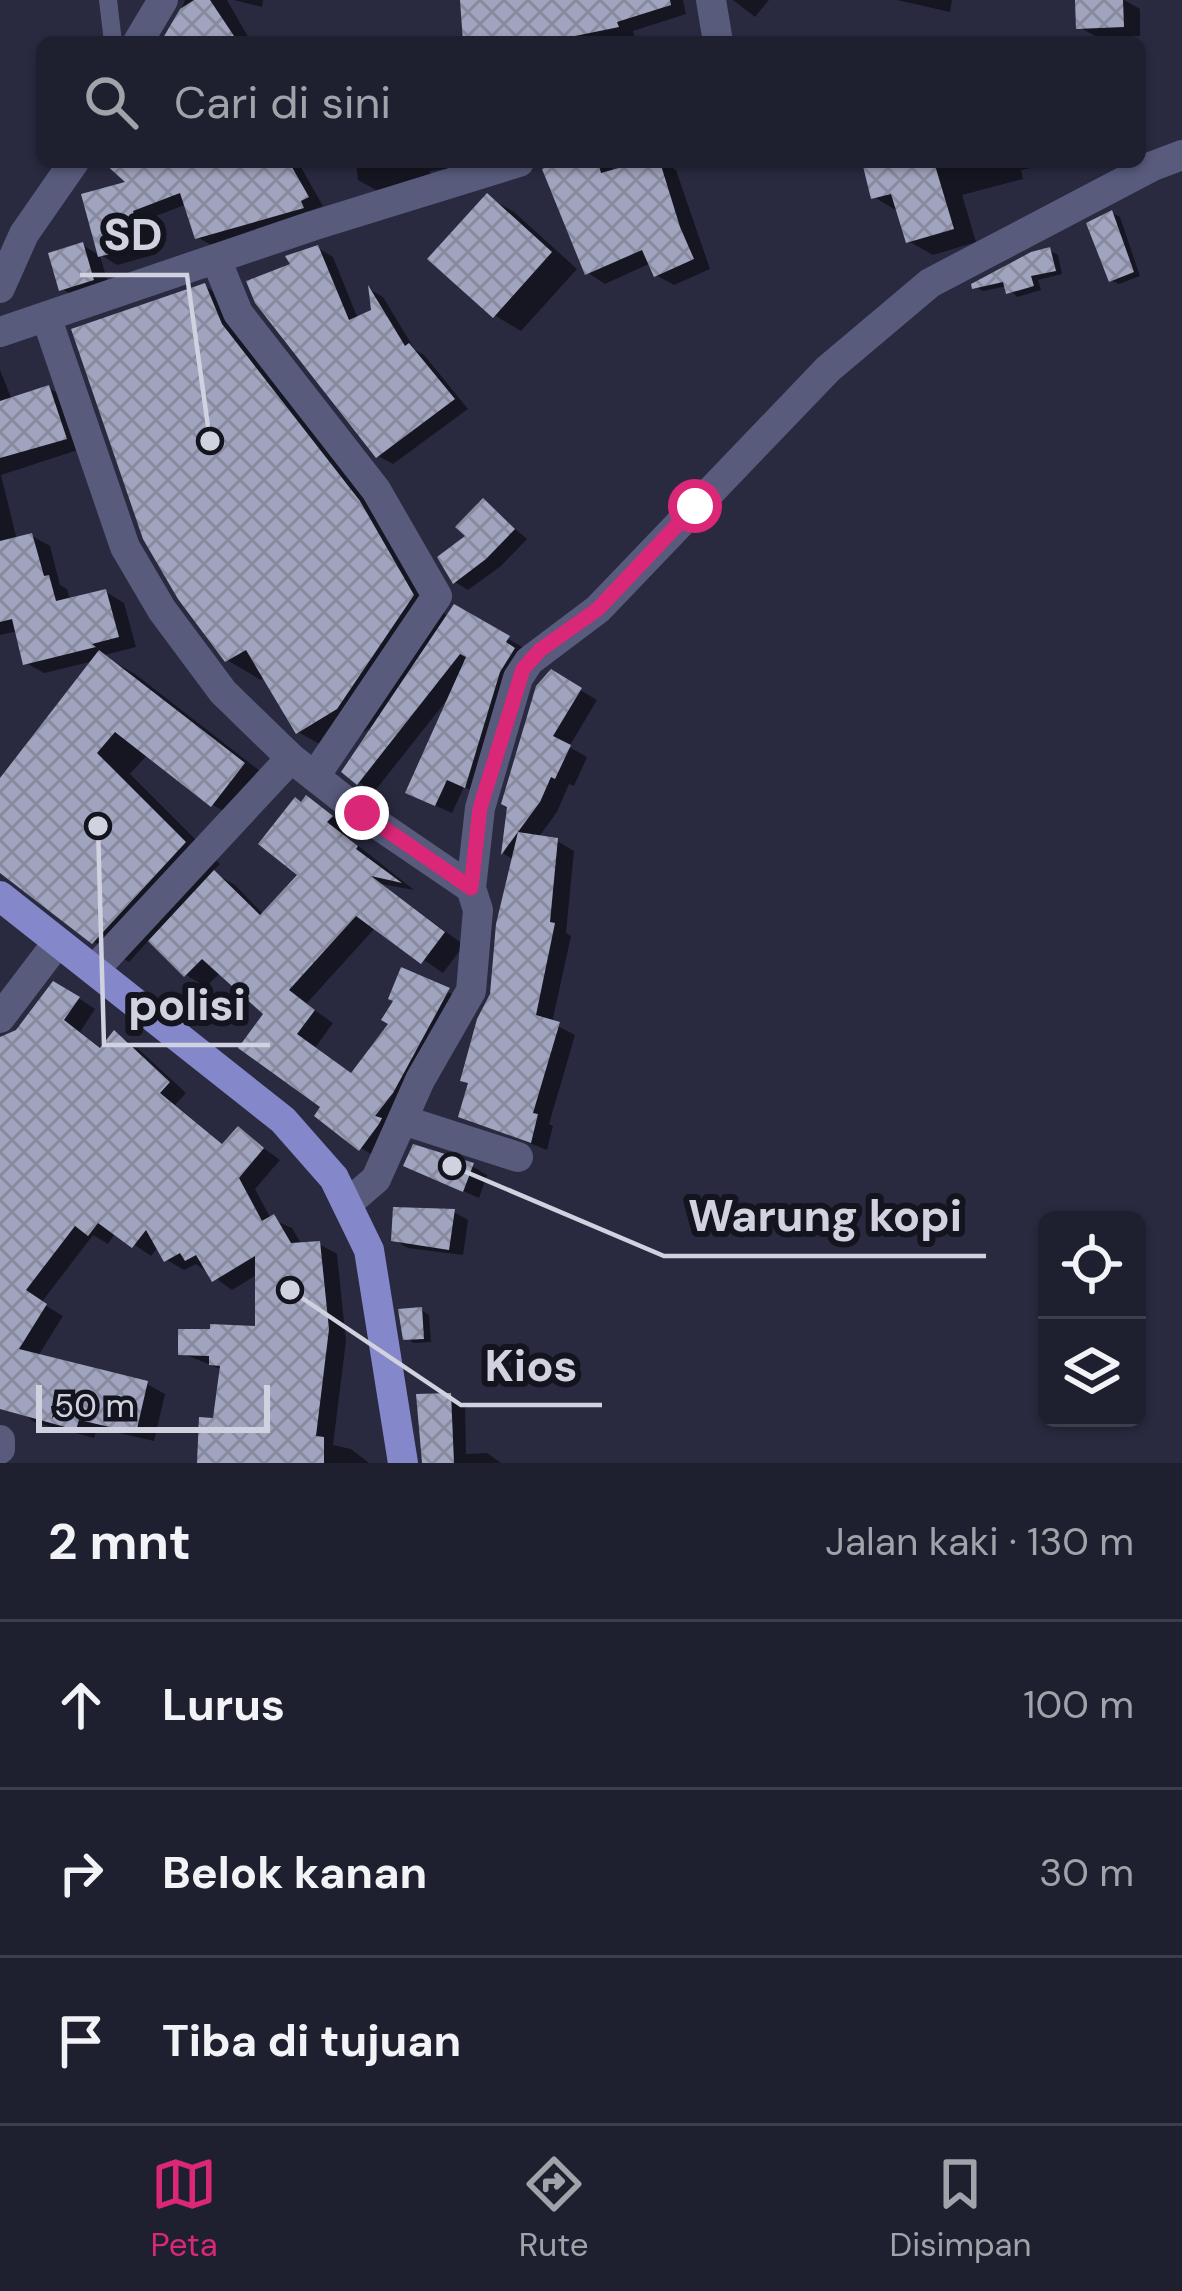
<!DOCTYPE html>
<html lang="id">
<meta charset="utf-8">
<style>
body{margin:0;font-family:"DM Sans",sans-serif;background:#272837;color:#f1f3f6}
.controls{position:absolute;right:36px;bottom:36px;display:grid;overflow:hidden;border-radius:18px;box-shadow:0 3px 9px #0004}
.controls button{width:108px;height:108px;display:grid;place-items:center;padding:0;border:0;border-bottom:3px solid #3c3e4b;background:#1f202f;color:#f1f3f6;font:60px sans-serif}
.scale{position:absolute;left:36px;bottom:30px;width:234px;box-sizing:border-box;padding-left:12px;border:6px solid #d0d2df;border-top:0;font-size:33px;line-height:42px;white-space:nowrap;color:#d0d2df;-webkit-text-stroke:9px #13141d;paint-order:stroke}
.stop{position:absolute;width:36px;height:36px;margin:-27px;border:9px solid #db2777;border-radius:50%;background:#fff}
.stop.end{background:#db2777;border-color:#fff;box-shadow:0 3px 12px #0008}
.list{margin:0;padding:0;list-style:none}
h2{display:flex;justify-content:space-between;align-items:center;height:156px;margin:0;padding:0 48px;font-size:51px}
h2 small{font-size:39px;font-weight:400;color:#a1a3aa}
.list li{display:grid;grid-template-columns:78px 1fr auto;gap:36px;align-items:center;box-sizing:border-box;height:168px;padding:0 48px;border-top:3px solid #3c3e4b}
.list b{display:block;font-size:45px;white-space:nowrap}
.list em{font-size:39px;font-style:normal;color:#a1a3aa}
.icon{flex:none;width:66px;height:66px;fill:none;stroke:currentColor;stroke-width:2;stroke-linecap:round;stroke-linejoin:round}
.map{position:relative;flex:none;width:1182px;height:1463px;overflow:hidden}
.search{position:absolute;background:#1f202f;box-shadow:0 3px 9px #0004;left:36px;right:36px;top:36px;height:132px;display:flex;align-items:center;gap:30px;box-sizing:border-box;padding:0 42px;border-radius:18px;color:#a1a3aa;font-size:45px}
.sheet{height:660px;background:#1f202f}
nav{display:flex;justify-content:space-around;align-items:center;box-sizing:border-box;height:168px;border-top:3px solid #3c3e4b;background:#1f202f;font-size:33px;color:#a1a3aa}
nav a{display:grid;justify-items:center;gap:6px}
nav .on{color:#db2777}
.map>svg:first-child{display:block}
.shadow{fill:#0007}
.building{fill:url(#building-cross-hatch)}
.lines{fill:none;stroke-linecap:round;stroke-linejoin:round}
.service{stroke:#585b7c;stroke-width:18}
.minor{stroke:#585b7c;stroke-width:30}
.primary{stroke:#8488cb;stroke-width:30}
.route{stroke:#db2777;stroke-width:15}
.leader{fill:none;stroke:#d0d2df;stroke-width:4.5}
.callout-dot{fill:#d0d2df;stroke:#13141d;stroke-width:4.5}
.callout-label{font-size:45px;text-anchor:middle;font-weight:bold;fill:#d0d2df;stroke:#13141d;stroke-width:12;stroke-linejoin:round;paint-order:stroke}
</style>
<div class="map">
<svg width="1182" height="1463" viewBox="0 0 1182 1463">
<defs>
<pattern id="building-cross-hatch" width="8" height="8" patternUnits="userSpaceOnUse" patternTransform="scale(3)"><rect width="8" height="8" fill="#a1a4be"/><path d="M0 0l8 8M0 8l8-8" fill="none" stroke="#888b9f"/></pattern>
</defs>
<rect width="100%" height="100%" fill="#292a3f"/>
<path class="shadow" d="M185 0H227L251 42H169Z
M234 0H263L262 7Z
M512 0H683L686 14 633 31 636 42H463V2Z
M733 0H769L755 17Z
M897 0H952L950 12Z
M1078 0H1124L1140 9V36L1097 37 1079 27Z
M108 162H298L323 206 213 246 197 237 187 204 148 219 157 254 117 265 101 255 131 183Z
M356 162H499L430 171 431 183 376 190 358 180Z
M542 162H610L614 173 662 162 676 170 710 269 674 285 656 275 651 263 605 284 588 273Z
M865 162H1060L1021 170 1023 179 962 195 976 242 933 255 908 241 899 212 874 197Z
M488 197 514 212 577 269 521 331 494 315Z
M1112 213 1120 217 1140 276 1119 284 1111 280Z
M83 245 100 256 110 289 80 299 62 289Z
M318 248 333 257 358 319 374 312 371 290 383 297 415 350 424 355 468 409 393 464 378 456 294 266Z
M1050 251 1058 255 1062 274 1038 280 1041 290 1017 297 1007 286 983 291 975 287Z
M204 286 238 306 393 523 448 619 455 608 524 648 482 795 464 787 452 813 425 801 450 696 374 792 359 782 378 723 332 751 298 732 265 677 261 680 227 660Z
M0 370 12 400 49 388 67 399 84 448 1 475 17 540 32 536 50 546 60 585 67 589 70 601 106 592 124 603 136 647 105 655 107 658 135 674 278 785 248 825 213 805 148 754 130 774 220 864 212 872 235 885 264 915 301 875 303 805 307 799 351 829 346 836 414 890 381 884 464 945 443 973 376 927 306 1004 333 1023 315 1048 353 1075 393 1024 403 971 469 1002 381 1160 361 1148 325 1107 267 1013 221 972 206 987 186 975 150 939 129 962 93 941 0 869V783L94 661 44 673 26 663 18 631 0 635Z
M483 502 527 539 501 566 468 590 455 582Z
M551 673 597 700 569 747 587 757 574 786 569 784 557 812 538 838 557 841 574 851 566 933 571 936 552 1023 575 1035 549 1124 553 1126 547 1150 462 1116 493 994 514 860 504 854 511 806Z
M74 995 95 1009 80 1032 103 1050 115 1034 133 1044 186 1093 175 1105 225 1146 239 1130 280 1160 255 1189 271 1219 292 1228 302 1245 319 1244 337 1254 346 1341 333 1445 351 1449 369 1463H200L216 1422 223 1370 181 1353 258 1329V1274L232 1290 196 1264 184 1270 167 1260 159 1246 151 1256 116 1232 108 1244 93 1235 41 1303 63 1316 38 1356 147 1384 165 1394 154 1441 97 1428 94 1438 34 1422 0 1395V1039H7Z
M472 1166 487 1175 479 1198 422 1173Z
M454 1212 468 1220 463 1255 408 1248 394 1240Z
M421 1310 429 1315 431 1342 414 1343 406 1338Z
M450 1396 465 1404 466 1454 487 1453 501 1463H423Z"/>
<path class="building" d="M194 0H210L238 42H165L163 38 180 9Z
M460 0H670L671 5 617 22 619 27 575 36V42H463Z
M1075 0H1123L1124 27 1076 29Z
M103 162H289L309 197 301 201 304 208 195 239 180 193 133 211 143 246 98 257 81 194 125 182Z
M560 162H598L601 173 640 162H660L680 227 694 259 654 277 642 250 585 275 542 169Z
M862 162H934L954 229 906 243 891 194 871 199Z
M487 193 552 252 493 318 427 259Z
M1112 210 1134 272 1109 282 1086 223Z
M83 242 94 280 59 291 48 253Z
M318 245 349 320 371 310 368 285 405 346 409 343 455 399 376 458 255 303 246 281 290 264 285 256Z
M1050 247 1056 271 1031 276 1034 286 1006 294 1003 282 972 289 971 284 1031 252Z
M205 283 222 324 360 501 414 595 337 709 296 734 246 650 225 662 178 599 143 539 71 329Z
M49 385 67 439 0 458V401Z
M483 498 515 529 486 559 453 584 437 557 465 536 455 527Z
M32 533 44 576 49 575 56 601 106 589 119 637 92 644 96 647 23 665 12 619 0 622V541Z
M454 604 510 636 506 642 515 648 500 672 465 788 447 780 435 806 405 793 466 657 460 654 357 785 341 772Z
M99 650 245 763 211 807 115 732 97 753 186 842 92 944 0 873V778Z
M551 669 582 688 553 736 571 745 555 779 551 777 540 802 501 855 507 807 501 804 536 686Z
M306 795 333 816 327 822 358 846 356 849 402 883 371 876 445 932 421 964 356 916 289 990 315 1010 297 1034 351 1073 388 1024 381 1020 393 1001 388 999 401 967 450 988 393 1093 375 1116 382 1118 379 1124 359 1151 314 1116 320 1107 238 1048 263 1014 202 959 184 977 148 941 214 870 260 915 297 875 258 844 295 797 301 802Z
M518 832 558 838 550 922 555 923 536 1015 560 1022 533 1113 538 1114 531 1143 458 1117 468 1083 460 1081 477 1019 490 994 496 924Z
M53 981 80 997 64 1020 100 1048 114 1030 170 1082 160 1093 222 1144 238 1126 264 1148 239 1178 262 1221 274 1214 291 1243 320 1241 329 1329 316 1436 324 1437V1463H197L199 1417 213 1418 220 1366 209 1365V1356L178 1355V1329H210V1324L255 1326V1256L212 1282 196 1255 185 1261 180 1253 164 1262 146 1230 132 1248 98 1223 88 1236 75 1226 26 1290 47 1304 19 1349 148 1381 136 1433 79 1420 76 1430 0 1409V1037L16 1030Z
M413 1144 474 1163 463 1192 403 1166Z
M393 1207 455 1209 449 1250 391 1241Z
M422 1307 424 1339 403 1340 398 1309Z
M451 1393 454 1463H422L416 1394Z"/>
<g class="lines">
<path class="service" d="M108 0 113 42"/>
<path class="minor" d="M711 0 718 42
M138 42 163 0
M216 259 238 313 376 490 437 596 315 776
M0 288 24 234 74 162
M47 319 125 547 162 610 223 692 291 758 361 813 471 888 478 910 471 991 420 1080 376 1179 347 1204
M0 332 312 226 519 162
M471 888 480 808 518 678 529 661 598 609 828 369 930 283 1153 166 1182 155
M94 970 291 758
M0 1018 57 943
M403 1120 518 1157
M0 1440V1449"/>
<path class="primary" d="M0 896 283 1120 334 1178 369 1250 403 1463"/>
</g>
<g class="lines">
<path class="route" d="M362 813 471 888 480 808 523 669 540 650 598 609 695 506"/>
</g>
<path class="leader" d="M210 441L187 275H80M98 826L104 1045H270M452 1166L664 1256H986M290 1290L461 1405H602"/>
<g class="callout-dot">
<circle cx="210" cy="441" r="12"/>
<circle cx="98" cy="826" r="12"/>
<circle cx="452" cy="1166" r="12"/>
<circle cx="290" cy="1290" r="12"/>
</g>
<g class="callout-label">
<text x="133" y="250">SD</text>
<text x="187" y="1020">polisi</text>
<text x="825" y="1231">Warung kopi</text>
<text x="531" y="1381">Kios</text>
</g>
</svg>
<div class="controls">
<button><svg class="icon" aria-label="locate" viewBox="0 0 24 24"><circle cx="12" cy="12" r="6"/><path d="M12 2v4M12 18v4M2 12h4M18 12h4"/></svg></button>
<button><svg class="icon" aria-label="layers" viewBox="0 0 24 24"><path d="M12 4l9 5-9 5-9-5zM3 14l9 5 9-5"/></svg></button>
</div>
<div class="scale">50 m</div>
<div class="stop" style="left:695px;top:506px"></div>
<div class="stop end" style="left:362px;top:813px"></div>
<div class="search"><svg class="icon" aria-label="search" viewBox="0 0 24 24"><circle cx="10" cy="10" r="6"/><path d="M15 15l6 6"/></svg>Cari di sini</div>
</div>
<section class="sheet">
<h2>2 mnt<small>Jalan kaki · 130 m</small></h2>
<ul class="list">
<li><svg class="icon" aria-label="ahead" viewBox="0 0 24 24"><path d="M12 20V5M6 11l6-6 6 6"/></svg><div><b>Lurus</b></div><em>100 m</em></li>
<li><svg class="icon" aria-label="right" viewBox="0 0 24 24"><path d="M7 20v-9h11M14 6l5 5-5 5"/></svg><div><b>Belok kanan</b></div><em>30 m</em></li>
<li><svg class="icon" aria-label="arrive" viewBox="0 0 24 24"><path d="M6 21V4h12l-3 4 3 4H6"/></svg><div><b>Tiba di tujuan</b></div></li>
</ul>
</section>
<nav>
<a class="on"><svg class="icon" aria-label="map" viewBox="0 0 24 24"><path d="M3 6l6-2 6 2 6-2v14l-6 2-6-2-6 2zM9 4v14M15 6v14"/></svg>Peta</a>
<a><svg class="icon" aria-label="directions" viewBox="0 0 24 24"><path d="M12 3l9 9-9 9-9-9zM9 14v-3h6M13 9l2 2-2 2"/></svg>Rute</a>
<a><svg class="icon" aria-label="saved" viewBox="0 0 24 24"><path d="M7 4h10v16l-5-4-5 4z"/></svg>Disimpan</a>
</nav>
